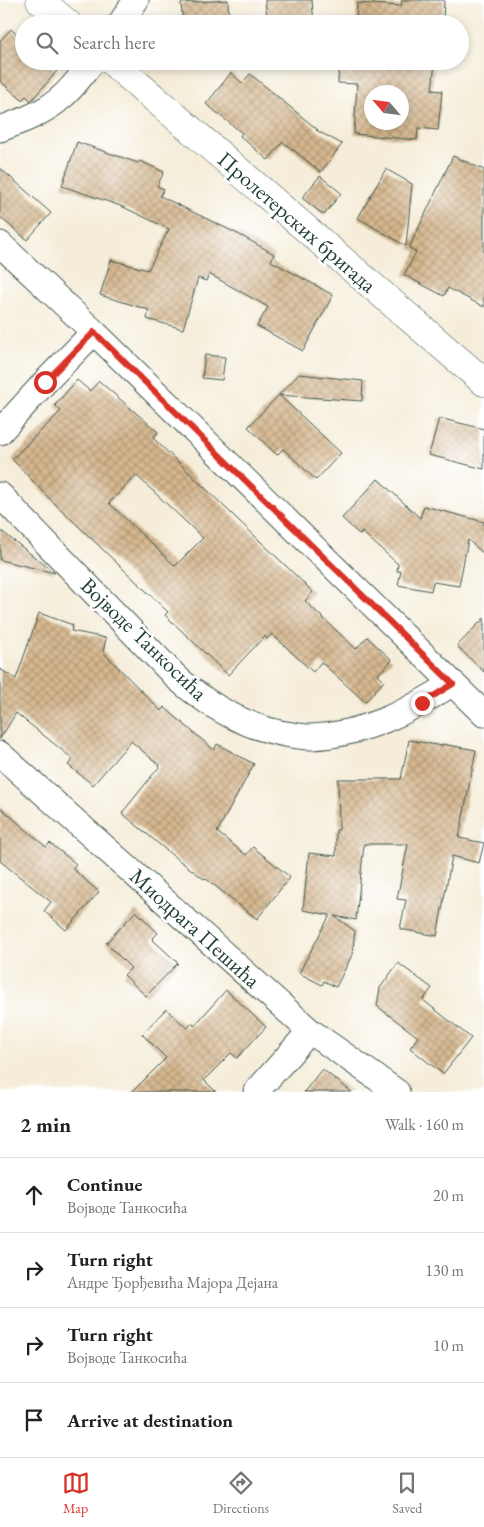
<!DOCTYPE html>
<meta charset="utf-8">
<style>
body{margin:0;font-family:"EB Garamond",serif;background:#f6f6f6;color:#202124}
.compass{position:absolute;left:364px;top:85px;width:45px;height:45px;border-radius:50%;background:#fff;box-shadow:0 2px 8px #0003;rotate:298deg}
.stop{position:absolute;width:15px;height:15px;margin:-11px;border:4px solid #d93025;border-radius:50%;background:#fff}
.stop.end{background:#d93025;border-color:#fff;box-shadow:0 1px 5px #0008}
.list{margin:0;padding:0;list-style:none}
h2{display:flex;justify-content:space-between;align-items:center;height:65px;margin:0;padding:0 20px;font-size:21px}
h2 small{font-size:16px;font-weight:400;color:#757577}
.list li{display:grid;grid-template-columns:32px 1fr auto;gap:15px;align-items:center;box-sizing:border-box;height:75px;padding:0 20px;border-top:1px solid #e0e0e0}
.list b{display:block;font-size:19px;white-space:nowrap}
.list p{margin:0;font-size:16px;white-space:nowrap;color:#757577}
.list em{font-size:16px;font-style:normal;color:#757577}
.icon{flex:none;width:28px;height:28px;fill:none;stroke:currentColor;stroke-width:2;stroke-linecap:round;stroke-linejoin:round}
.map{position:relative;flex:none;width:484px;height:1092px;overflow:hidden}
.search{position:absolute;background:#fff;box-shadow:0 2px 8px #0003;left:15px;right:15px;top:15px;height:55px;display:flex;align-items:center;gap:12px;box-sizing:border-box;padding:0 18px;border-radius:28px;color:#757577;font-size:19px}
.sheet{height:365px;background:#fff}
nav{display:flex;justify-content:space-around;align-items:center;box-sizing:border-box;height:70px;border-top:1px solid #e0e0e0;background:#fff;font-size:14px;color:#757577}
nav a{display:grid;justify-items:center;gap:2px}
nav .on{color:#d93025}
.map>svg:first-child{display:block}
.building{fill:url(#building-cross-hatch);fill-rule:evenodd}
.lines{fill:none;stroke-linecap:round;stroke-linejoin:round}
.minor-casing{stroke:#3f574d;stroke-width:27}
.tertiary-casing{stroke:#3f574d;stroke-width:29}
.minor{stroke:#fff;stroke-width:25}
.tertiary{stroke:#fff;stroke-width:28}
.route{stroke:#d93025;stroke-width:6}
.labels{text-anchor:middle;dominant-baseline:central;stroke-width:5;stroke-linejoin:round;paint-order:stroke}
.street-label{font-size:22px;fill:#1f3d34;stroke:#fff}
</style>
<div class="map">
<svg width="484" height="1092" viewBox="0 0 484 1092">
<defs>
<pattern id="building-cross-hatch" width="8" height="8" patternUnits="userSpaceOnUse" patternTransform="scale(1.25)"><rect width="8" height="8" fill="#d7b890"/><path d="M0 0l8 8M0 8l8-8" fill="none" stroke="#ae9776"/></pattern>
</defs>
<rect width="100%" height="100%" fill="#fff"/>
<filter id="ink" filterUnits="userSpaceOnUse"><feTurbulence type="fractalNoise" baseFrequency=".02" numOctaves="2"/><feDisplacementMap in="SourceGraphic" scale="10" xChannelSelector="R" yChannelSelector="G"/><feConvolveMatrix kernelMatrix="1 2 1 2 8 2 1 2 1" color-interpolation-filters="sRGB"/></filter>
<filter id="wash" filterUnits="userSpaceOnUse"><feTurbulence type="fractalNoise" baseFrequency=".0096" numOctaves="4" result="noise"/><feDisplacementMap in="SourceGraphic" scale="20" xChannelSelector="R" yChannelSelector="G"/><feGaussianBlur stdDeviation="1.12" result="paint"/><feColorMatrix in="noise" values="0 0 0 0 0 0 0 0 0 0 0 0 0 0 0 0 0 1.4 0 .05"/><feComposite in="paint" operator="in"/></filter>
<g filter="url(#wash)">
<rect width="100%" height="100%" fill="#f5edd9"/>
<g id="blocks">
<path class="building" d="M228 0 229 24H183L181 3Z
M265 0H312L314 24H268Z
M402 0H444L443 24H356L357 3 401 6Z
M11 29 24 41V61H47L57 71 31 101 26 96 22 100 0 81V41Z
M339 61 435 63 432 90 442 91 438 130 418 128 417 140 354 134 357 84 338 83ZM372 92H402V122H372Z
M231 73 242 83 250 74 318 130H316L342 144 321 172 283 142 268 160 240 136 242 133 206 104Z
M77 142 138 163 140 161 164 172 157 186 164 189 160 196 240 235 274 254 271 261 333 295 303 351 257 326 268 307 209 274 206 281 198 278 183 329 147 319 149 310 100 295 111 260 148 270 169 229 121 206 62 186Z
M453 156 484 170V307L448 288 444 296 404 275 416 252 409 248Z
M0 168 51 213 27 240 0 217Z
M386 169 412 184 406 246 358 218Z
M320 176 341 193 324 215 302 198Z
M205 355 225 357 222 380 202 378Z
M299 374 363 381 362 401 279 395 341 453 316 480 283 449 277 455 248 427Z
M77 380 90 391 99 381 158 432 153 438 313 592 305 601 356 649 367 637 392 660 378 675 384 681 365 702 321 662 313 672 272 634 267 639 265 636 228 675 165 615 168 612 47 496 12 459 61 411 55 405ZM136 475 203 538 175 566 109 503Z
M439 418 484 429V469L429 455Z
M378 479 420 518 424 506 484 522V554L468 540 459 586 433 582 431 591 398 585 401 571H397L398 564 362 532 360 535 342 518Z
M0 530 55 573 0 560Z
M39 613 73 625 71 631 106 638 103 652 161 711 164 707 214 750 217 744 254 764 217 832 246 855 253 847 290 877 257 919 205 878 204 879 172 855 122 813 160 766 131 741 93 785 68 765 73 759 16 713 0 739V669L16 679Z
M484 618V672L457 646Z
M409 740 442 746V744L476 750 459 838 484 843 479 863 452 856 437 936 400 929 406 900 397 899 408 844H364L356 920 334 916 355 931 352 955 336 987 324 981 322 985 299 973 330 915 303 910 309 853 336 856V830H339L338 779H401Z
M0 807 46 847 50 843 76 864 72 868 99 892 66 930 44 911 51 902 0 861Z
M136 911 158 933 152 939 178 963 146 996 124 975 131 968 106 943Z
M398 963 432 988 423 1000 471 1038 443 1074 410 1048 418 1037 377 1006 380 988Z
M226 990 266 1027 237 1058 231 1053 204 1080 216 1092H132L166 1058 142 1034 166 1009 187 1028 192 1023 194 1026Z
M322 1069 352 1092H304Z"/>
</g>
</g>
<g filter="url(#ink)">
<use href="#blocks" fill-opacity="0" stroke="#3f574d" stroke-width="1"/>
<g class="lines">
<defs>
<path id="minor" d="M120 24 136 0
M0 129C22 121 44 113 62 97 74 87 83 73 93 61
M0 244 94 332 484 714
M0 432 45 382 94 332
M0 495 177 678C210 707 248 729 292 735 298 736 305 737 311 737 363 735 410 711 453 683
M0 754 310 1031 397 1092
M256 1092 310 1031"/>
<path id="tertiary" d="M40 0 68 24
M111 61 484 382"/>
</defs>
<use href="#minor" class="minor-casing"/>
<use href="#tertiary" class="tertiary-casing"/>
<use href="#minor" class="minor"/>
<use href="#tertiary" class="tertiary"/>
</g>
</g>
<g class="lines" filter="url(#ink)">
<path class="route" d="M45 382 94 332 453 684 422 703"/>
</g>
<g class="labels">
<g class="street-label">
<text transform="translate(297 222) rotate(41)">Пролетерских бригада</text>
<text transform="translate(144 639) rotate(44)">Војводе Танкосића</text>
<text transform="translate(195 928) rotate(42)">Миодрага Пешића</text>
</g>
</g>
</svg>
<svg class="compass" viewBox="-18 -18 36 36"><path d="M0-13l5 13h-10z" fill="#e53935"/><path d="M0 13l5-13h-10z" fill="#757577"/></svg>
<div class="stop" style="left:45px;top:382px"></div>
<div class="stop end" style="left:422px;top:703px"></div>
<div class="search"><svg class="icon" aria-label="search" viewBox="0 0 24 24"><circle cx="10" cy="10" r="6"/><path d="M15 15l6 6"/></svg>Search here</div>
</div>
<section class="sheet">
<h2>2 min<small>Walk · 160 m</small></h2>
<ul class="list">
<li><svg class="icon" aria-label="ahead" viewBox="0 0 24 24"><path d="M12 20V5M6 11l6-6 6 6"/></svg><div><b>Continue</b><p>Војводе Танкосића</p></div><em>20 m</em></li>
<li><svg class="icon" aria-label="right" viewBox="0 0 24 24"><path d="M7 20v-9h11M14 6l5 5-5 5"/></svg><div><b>Turn right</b><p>Андре Ђорђевића Мајора Дејана</p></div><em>130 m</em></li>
<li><svg class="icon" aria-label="right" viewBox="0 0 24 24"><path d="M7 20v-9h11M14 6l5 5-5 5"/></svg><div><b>Turn right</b><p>Војводе Танкосића</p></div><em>10 m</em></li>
<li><svg class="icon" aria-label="arrive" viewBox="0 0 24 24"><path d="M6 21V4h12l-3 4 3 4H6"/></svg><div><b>Arrive at destination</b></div></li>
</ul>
</section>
<nav>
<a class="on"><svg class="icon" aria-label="map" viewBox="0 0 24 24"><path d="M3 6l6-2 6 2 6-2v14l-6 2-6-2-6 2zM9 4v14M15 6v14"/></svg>Map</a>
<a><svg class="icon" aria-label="directions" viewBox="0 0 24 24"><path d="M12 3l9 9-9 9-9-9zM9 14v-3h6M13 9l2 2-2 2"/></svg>Directions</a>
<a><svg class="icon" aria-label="saved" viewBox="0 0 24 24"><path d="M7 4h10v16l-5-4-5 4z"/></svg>Saved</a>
</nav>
